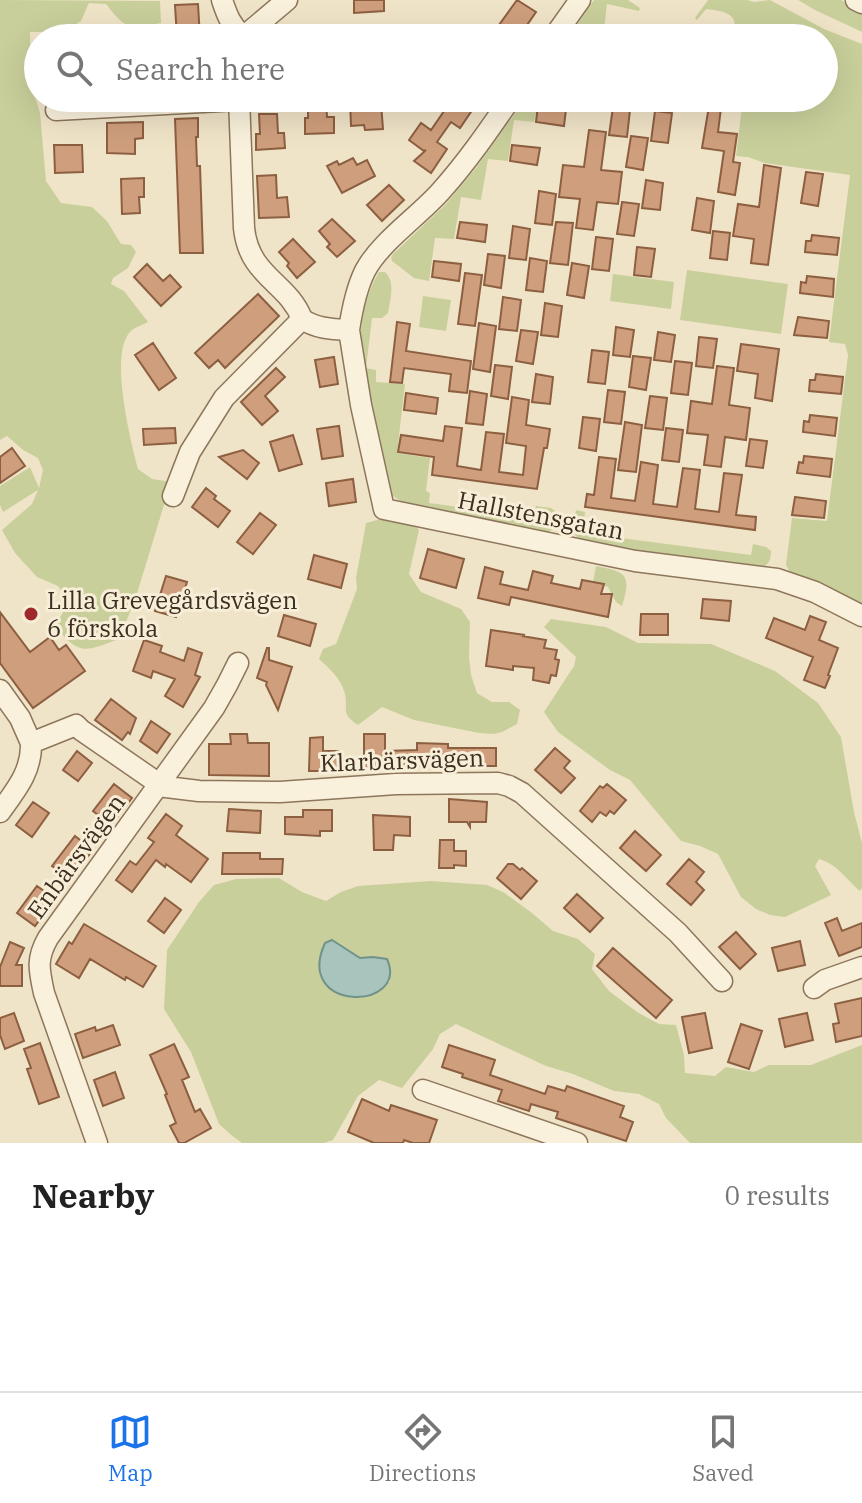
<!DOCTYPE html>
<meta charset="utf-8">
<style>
body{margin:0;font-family:"IBM Plex Serif",serif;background:#f2f2f2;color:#222}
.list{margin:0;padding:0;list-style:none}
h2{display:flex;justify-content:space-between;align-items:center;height:104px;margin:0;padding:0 32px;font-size:34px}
h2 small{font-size:26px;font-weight:400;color:#767676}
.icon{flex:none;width:44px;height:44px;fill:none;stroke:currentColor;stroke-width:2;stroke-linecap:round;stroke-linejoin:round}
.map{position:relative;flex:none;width:862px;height:1143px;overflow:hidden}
.search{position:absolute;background:#fff;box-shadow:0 8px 32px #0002;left:24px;right:24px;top:24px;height:88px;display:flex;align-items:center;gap:20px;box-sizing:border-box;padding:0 28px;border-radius:44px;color:#767676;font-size:30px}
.sheet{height:248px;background:#fff}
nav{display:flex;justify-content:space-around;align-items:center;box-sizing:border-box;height:112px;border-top:2px solid #e0e0e0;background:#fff;font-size:22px;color:#767676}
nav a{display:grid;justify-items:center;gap:4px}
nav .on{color:#1a73e8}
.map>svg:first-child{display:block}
.green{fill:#c9cf9b;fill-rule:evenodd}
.water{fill:#a9c4bc;stroke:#6f938a;stroke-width:2}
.building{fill:#cf9f7d;stroke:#8d5f41;stroke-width:2}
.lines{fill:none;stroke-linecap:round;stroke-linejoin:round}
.minor-casing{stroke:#8d765c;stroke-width:23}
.minor{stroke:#faf1dc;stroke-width:20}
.poi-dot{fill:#9e2a2b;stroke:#f7eed8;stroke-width:3}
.labels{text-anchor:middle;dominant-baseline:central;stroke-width:6;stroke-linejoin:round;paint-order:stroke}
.street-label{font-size:24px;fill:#3d2e20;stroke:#f7eed8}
.poi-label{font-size:24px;fill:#3d2e20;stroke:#f7eed8;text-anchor:start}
</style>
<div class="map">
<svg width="862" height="1143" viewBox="0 0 862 1143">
<rect width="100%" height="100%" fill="#f0e4c8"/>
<path class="green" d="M0 0 160 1 161 23C128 28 127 31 106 4L89 3 81 21 64 32H30L31 84 40 113 46 181 61 203 92 207 107 221 121 244 131 245 136 252 128 268 113 278 111 284 124 291 148 322C143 325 135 327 131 331 108 352 131 442 138 469L152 479 171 482 135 600 119 639C84 652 80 656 55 626L69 602 58 586 37 577 15 553 2 530 32 504 38 490 3 512 0 505V486L30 467 39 488 43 470 38 458 23 450 7 436 0 440Z
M594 0H628L640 8 639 11 607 4 603 38H568Z
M708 0H747L754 2 770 0 824 29 862 44V608L792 576 786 565 792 518 827 521 848 355 845 344 829 342 850 175 765 163 748 157 736 156 743 98H824V38H730C744 15 725 11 706 9L697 20 695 18Z
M798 0H841L862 11V32L815 10Z
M526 98H539L534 122 514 120 508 161 488 159 481 200 461 197 454 239 435 238 429 281 414 278 392 261 391 258 393 254 445 205 476 168Z
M687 270 788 284 781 334 680 320Z
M379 272H385C396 282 390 300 388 313L382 318H372L366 368 376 370V382L405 384 397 453 430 458 426 491 430 493 429 503 533 517 536 506 551 508 558 513C558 524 555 529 545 534L418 508C406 504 394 499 386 489 380 482 379 458 377 447 365 388 346 328 379 272Z
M613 274 674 282 671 309 610 301Z
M423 296 451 300 446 331 419 327Z
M576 510 585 512 584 522 591 525 590 534 751 555 753 544 766 547 771 551C771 562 768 565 758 570L607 549 580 540 573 533 572 526Z
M381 519 411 521 419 530 409 574 421 592 461 609 470 622 469 657 471 675 477 693 492 702H509L520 710 517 724 502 732 494 734 479 733 414 720 382 707 358 725C338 713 350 706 344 691 340 678 329 668 319 659L323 649 336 644 357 589 356 578 366 523Z
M596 566C626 572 632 574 622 606L616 602 608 587 593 582Z
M551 619 606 627 638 643 711 644 775 671 818 703 841 737 854 812 862 843V888L860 891C843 877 840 866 819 859L815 866 831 895 785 917 770 915 756 909 741 897 718 854 700 846 681 841 630 780 610 770 558 732 544 712 574 666 576 657 544 627Z
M279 878 302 892 326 901 341 892 358 886 431 881 487 885 503 892 532 913 553 931 578 939 595 954 592 969 609 991 637 1012 659 1024 676 1025 684 1055 685 1073 715 1076 726 1067 754 1072 769 1065H811L862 1045V1143H690L666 1118 659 1104 639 1094 614 1091 573 1074 546 1066 456 1024 440 1034 433 1049 402 1088 379 1080 358 1096 333 1140 324 1143H242L230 1134 219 1124 191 1052 164 1009 167 950 199 902 214 885 236 879ZM332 940 360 959 373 957 390 981 381 990 373 994Z"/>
<path class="water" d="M332 940 360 958 373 957 387 959C410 1011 293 1013 325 943Z"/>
<path class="building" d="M354 0H384V11L354 13Z
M517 0 536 12 518 38 499 25Z
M198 4 200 38H177L175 5Z
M308 98H326L327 117H334V133L305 134V118H308Z
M453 98H471L477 103 460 128 451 122 437 142 447 149 431 173 414 161 426 150 424 151 409 140 421 123 431 130Z
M704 98H742L740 110 721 108 718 132 737 134 733 162 740 163 735 195 718 192 724 151 702 148 709 106H703Z
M365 99V104L381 103 383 129 365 130 364 125 351 126 350 100Z
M538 105 566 109 564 126 536 122Z
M613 107 630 110 627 137 609 135Z
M655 111 672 113 668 143 651 141Z
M259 114H277L278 133H284L285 148 256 150V134H260Z
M198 118V137H196L197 166H200L203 253H180L175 119Z
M143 122V138L135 139V154L107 153V123Z
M589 130 606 132 601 170 622 172 618 204 597 202 593 230 576 228 580 199 559 197 563 165 584 167Z
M631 136 648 138 643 170 626 167Z
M54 145H82L83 172 55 173Z
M512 145 540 148 537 165 510 161Z
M353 158 357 165 367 160 375 176 342 193 327 166 337 161 339 165Z
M764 165 781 168 768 265 751 263 754 239 733 236 738 204 759 207Z
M806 172 823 174 818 206 801 203Z
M276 175 277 198 287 197 289 217 259 218 257 176Z
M144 178V197H139L140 213 122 214 121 179Z
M646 180 663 183 660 210 642 208Z
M389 185 404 200 382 221 367 205Z
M539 191 556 194 552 225 535 223Z
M697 198 714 201 710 233 692 230Z
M622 202 639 204 634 236 617 234Z
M332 219 355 241 337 257 327 247 330 244 319 231Z
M460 222 487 225 485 242 457 238Z
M556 222 573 223 568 265 550 263Z
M513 226 530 229 526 260 509 258Z
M713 231 730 233 727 260 710 258Z
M812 235 839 238 837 255 805 252 806 241H811Z
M596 237 613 239 609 271 592 269Z
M293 239 315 262 297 278 287 266 289 263 279 252Z
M637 247 655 249 651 277 634 275Z
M488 254 505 256 501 288 484 285Z
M530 258 547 261 543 292 526 290Z
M434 261 461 264 459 281 432 277Z
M572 263 589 266 584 298 567 295Z
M147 264 163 281 170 275 181 287 161 306 134 277Z
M465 273 482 275 475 326 458 324Z
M807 276 834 279 833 297 800 293 801 282 806 283Z
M258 294 279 316 225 368 218 360 209 368 195 353Z
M503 297 521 300 517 331 499 329Z
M545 303 562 306 558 337 541 335Z
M798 317 829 321 827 338 794 335Z
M397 322 410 324 406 351 471 361 467 393 449 391 451 374 404 368 402 383 390 382Z
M479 323 496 326 490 372 473 369Z
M616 327 634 330 630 357 613 355Z
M521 330 538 332 533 364 516 361Z
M658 332 675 335 671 362 654 360Z
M699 337 717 339 713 368 696 366Z
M153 343 176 378 159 390 135 355Z
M741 344 779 349 772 401 755 398 758 374 737 371Z
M592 350 609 352 605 384 588 382Z
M633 356 651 358 646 390 629 387Z
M334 357 338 384 320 387 315 360Z
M675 361 692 363 688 395 671 393Z
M495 365 512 367 508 399 491 396Z
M717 366 734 368 729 405 750 408 746 440 725 437 721 467 704 465 708 435 687 433 691 401 712 404Z
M276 368 285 377 265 396 278 411 262 425 241 402Z
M536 374 553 377 550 404 532 402Z
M816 374 843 377 841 394 809 391 810 380H815Z
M608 390 625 392 621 424 604 422Z
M470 391 487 394 483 425 466 423Z
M406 393 438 398 436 414 404 410Z
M650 396 667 398 663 430 645 428Z
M512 397 529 400 526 425 550 429 547 448H544L537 489 432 475 434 457 398 452 401 435 443 441 445 426 462 428 457 466 481 470 486 432 504 434 499 472 523 475 526 446 506 443Z
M810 415 837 418 835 436 803 432 804 421 809 422Z
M583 417 600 419 596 451 579 448Z
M625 422 642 425 636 472 618 470Z
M339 426 343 456 322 459 317 429Z
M175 428 176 443 144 445 143 429Z
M666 428 683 430 679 462 662 460Z
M293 435 302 464 279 471 270 442Z
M750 439 767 441 763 468 746 466Z
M12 448 25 466 0 483V457Z
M243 450 259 463 247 479 219 457Z
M804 456 832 459 830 477 797 473 799 462 803 463Z
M599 457 616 459 611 498 635 501 641 462 658 465 653 504 677 507 683 468 700 470 695 509 719 512 724 473 742 475 736 515 756 517 755 530 585 507 587 494 594 495Z
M353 479 356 502 329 506 326 483Z
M206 488 216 496 214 499 230 511 218 527 192 507Z
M795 497 826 501 824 518 792 515Z
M260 513 276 525 253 554 237 542Z
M428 549 464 559 456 588 420 578Z
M314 555 347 564 341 588 308 579Z
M485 567 503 572 500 584 528 590 533 571 553 576 551 583 580 589 582 580 604 584 601 594H612L608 617 511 597 509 605 478 598Z
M166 576 187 582 176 617 155 611Z
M703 599 731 601 729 621 701 618Z
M0 612 30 652 50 637 59 650 66 645 85 671 33 708 0 663Z
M641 614H668V635H640Z
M284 615 316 624 310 646 278 636Z
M810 616 826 622 819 640 838 648 828 675 830 676 825 688 804 680 813 657 766 638 774 618 805 630Z
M491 630 525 635 522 636 546 640 544 648 557 650 555 659 559 660 556 676 551 675 549 683 533 680 534 668 513 666V670L486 666Z
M144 640 162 646 160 652 184 661 188 648 202 653 195 675 200 677 183 707 165 696 175 679 153 671 151 678 133 671Z
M267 648H269V660L292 667 278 710 266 685 267 682 257 678Z
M111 699 136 718 130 734 128 732 122 740 95 720Z
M151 721 170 734 157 753 140 741Z
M230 734H247L248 743H269V776L209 775V744H231Z
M364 734H385V751L417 750V743L448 744V748H496V766H417V764L385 765V767H364Z
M323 737V751H339L340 771H309L310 738Z
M555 748 570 761 564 768 575 778 561 793 535 770Z
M77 751 92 763 78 781 63 770Z
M114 784 132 798 111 825 93 811Z
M607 784 626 800 614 814 610 811 606 816 600 812 592 822 580 811 600 786 603 788Z
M449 799 487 802 486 822H470V827L467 822H449Z
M33 802 49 813 32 837 16 825Z
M229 809 261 811 260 833 227 831Z
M303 810H332V831H320V836L285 834V817H303Z
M166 814 182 826 176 835 208 859 191 882 166 864 165 867 156 860 132 892 116 880 130 861 136 865 154 842 148 838Z
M373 815 410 817V836L394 835 393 850H374Z
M635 831 661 855 646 871 620 848Z
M75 836 93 850 70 879 52 866Z
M440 840H454V851H466V866L454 865V868H439Z
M223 853H260V859H283L282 874H222Z
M689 859 704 872 696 882 704 890 691 905 667 884Z
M508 864H513L520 870 522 868 537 881 521 899 497 878Z
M37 886 55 899 35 926 17 913Z
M577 894 603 918 590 932 564 908Z
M165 898 181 910 164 933 148 921Z
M837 918 842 931 862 923V947L839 956 825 923Z
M84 924 156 966 143 987 126 977 125 980 90 959 79 978 56 964 69 942 72 944Z
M736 932 756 954 740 969 719 947Z
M800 941 805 965 778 971 772 948Z
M10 942 24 948 16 965H22V986H0V967Z
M613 948 672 1000 656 1018 597 966Z
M862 998V1036L836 1042 833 1024 839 1023 835 1004Z
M14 1013 24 1041 5 1049 0 1035V1018Z
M705 1013 712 1048 689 1053 682 1017Z
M807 1013 813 1040 785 1047 779 1019Z
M741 1024 762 1031 749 1069 728 1062Z
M113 1025 120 1045 83 1058 75 1034 95 1027 96 1031Z
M40 1043 59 1097 39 1104 27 1069 31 1068 24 1049Z
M174 1044 189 1077 182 1080 195 1112 200 1109 211 1128 184 1143H179L170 1126 176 1123 165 1095 167 1094 150 1055Z
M449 1045 495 1060 490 1075 545 1094 548 1086 565 1091 567 1086 624 1106 620 1117 633 1122 626 1141 556 1118 558 1112 531 1104 529 1111 498 1101 502 1090 462 1077 463 1074 442 1067Z
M115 1072 124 1098 103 1106 94 1080Z
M362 1099 389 1111 391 1105 437 1120 429 1143H413L404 1140 403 1143H374L348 1132Z"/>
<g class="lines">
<defs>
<path id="minor" d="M222 0C227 15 231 26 243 36
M856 0 862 3
M242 38 287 0
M553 38 580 0
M239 98 244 228C249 277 288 282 302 319
M56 110 239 100
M349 330 361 405 384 509 635 561 777 579 815 592 862 616
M173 496 190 452 224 398 302 319C317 329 332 329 349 330 352 310 356 289 365 271 380 242 419 216 441 191 467 162 489 130 511 98
M0 690 20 718 31 743
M0 812C16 790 32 771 31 743L76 725 81 730 152 779 158 786 199 791 280 792 396 784 498 783 509 786 522 793 678 933 722 981
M814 988 825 980 862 967
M423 1090 577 1143
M97 1143 44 993C39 970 36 959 48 938L214 708 227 685 238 663"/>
</defs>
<use href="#minor" class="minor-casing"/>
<use href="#minor" class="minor"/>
</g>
<circle class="poi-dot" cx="31" cy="614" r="8"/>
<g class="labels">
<g class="street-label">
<text transform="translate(541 515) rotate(11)">Hallstensgatan</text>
<text transform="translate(402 760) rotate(-2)">Klarbärsvägen</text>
<text transform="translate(76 856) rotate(-54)">Enbärsvägen</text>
</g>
<g class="poi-label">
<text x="47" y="600">Lilla Grevegårdsvägen<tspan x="47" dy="28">6 förskola</tspan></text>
</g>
</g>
</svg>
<div class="search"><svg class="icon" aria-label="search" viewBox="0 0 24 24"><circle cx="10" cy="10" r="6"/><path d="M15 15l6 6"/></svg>Search here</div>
</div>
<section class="sheet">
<h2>Nearby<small>0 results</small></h2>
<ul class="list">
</ul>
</section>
<nav>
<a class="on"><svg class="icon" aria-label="map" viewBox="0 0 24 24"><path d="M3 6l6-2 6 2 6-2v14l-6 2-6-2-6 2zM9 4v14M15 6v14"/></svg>Map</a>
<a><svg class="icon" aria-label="directions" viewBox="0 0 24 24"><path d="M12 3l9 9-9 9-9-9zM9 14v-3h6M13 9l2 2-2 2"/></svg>Directions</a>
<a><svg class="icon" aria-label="saved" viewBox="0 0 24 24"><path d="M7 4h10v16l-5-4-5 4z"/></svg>Saved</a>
</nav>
